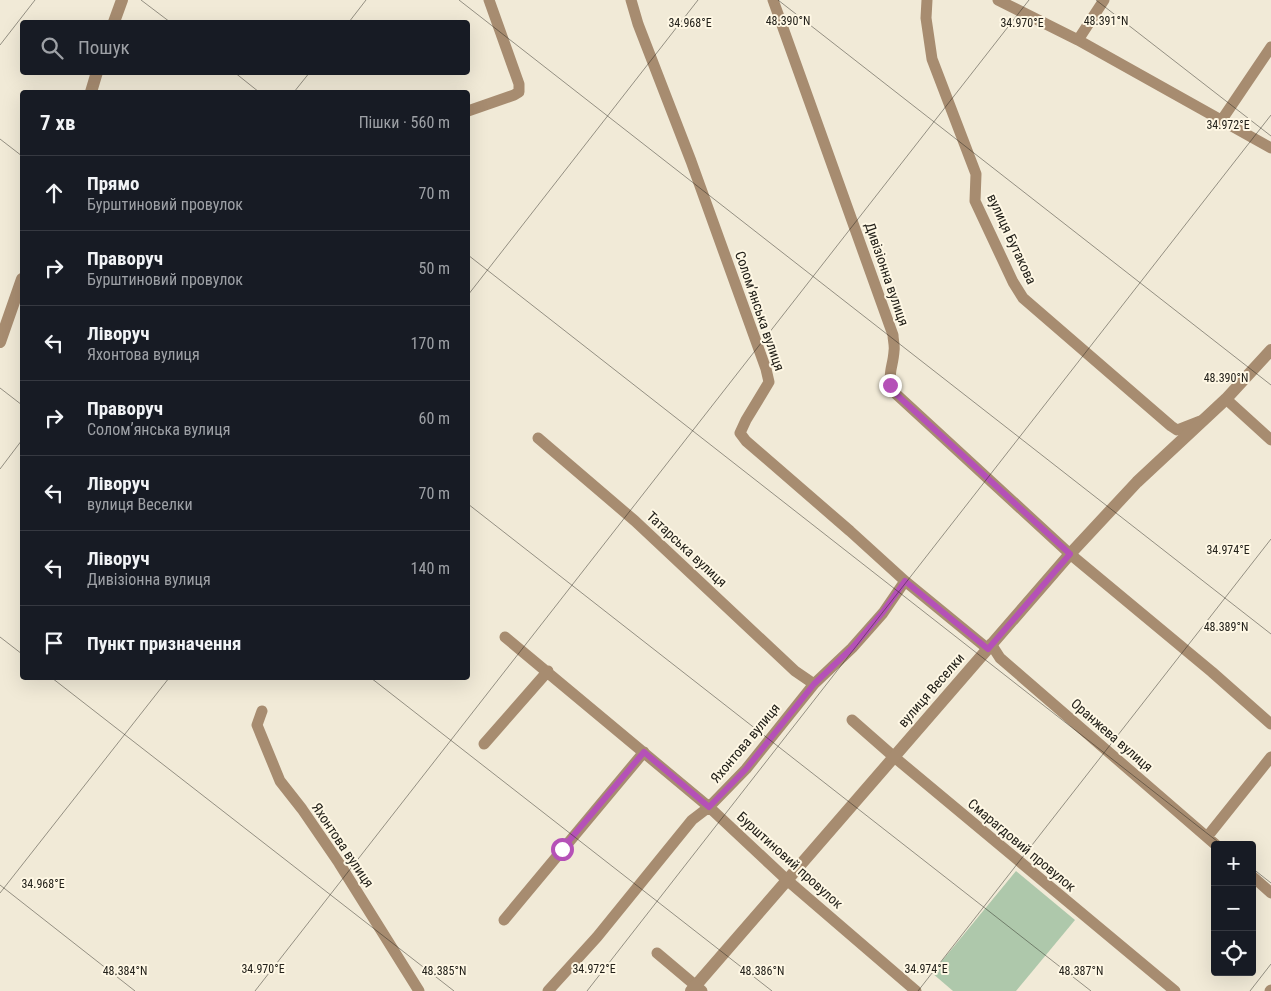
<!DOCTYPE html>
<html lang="uk">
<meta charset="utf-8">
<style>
body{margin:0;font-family:"Roboto Condensed",sans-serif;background:#242831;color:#f1f3f6}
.controls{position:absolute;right:15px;bottom:15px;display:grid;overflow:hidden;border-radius:5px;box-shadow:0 5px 20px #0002}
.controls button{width:45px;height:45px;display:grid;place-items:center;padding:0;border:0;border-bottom:1px solid #363941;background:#171b24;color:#f1f3f6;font:25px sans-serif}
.stop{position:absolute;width:15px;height:15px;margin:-11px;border:4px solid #b551b7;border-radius:50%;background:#fff}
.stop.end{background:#b551b7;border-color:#fff;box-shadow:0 1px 5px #0008}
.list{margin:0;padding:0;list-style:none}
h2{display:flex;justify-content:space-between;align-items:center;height:65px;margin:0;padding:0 20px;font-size:21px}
h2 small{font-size:16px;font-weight:400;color:#9ea1a6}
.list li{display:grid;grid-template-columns:32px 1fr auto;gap:15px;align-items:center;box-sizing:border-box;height:75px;padding:0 20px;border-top:1px solid #363941}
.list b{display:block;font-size:19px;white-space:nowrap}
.list p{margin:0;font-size:16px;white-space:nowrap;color:#9ea1a6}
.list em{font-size:16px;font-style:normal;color:#9ea1a6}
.icon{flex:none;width:28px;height:28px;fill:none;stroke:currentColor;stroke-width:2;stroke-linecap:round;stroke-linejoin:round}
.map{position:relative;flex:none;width:1271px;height:991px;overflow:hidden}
.search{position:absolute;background:#171b24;box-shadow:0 5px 20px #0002;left:20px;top:20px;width:450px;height:55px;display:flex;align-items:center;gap:12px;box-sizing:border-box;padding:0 18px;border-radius:5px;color:#9ea1a6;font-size:19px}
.panel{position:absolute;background:#171b24;box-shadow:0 5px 20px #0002;left:20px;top:90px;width:450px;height:590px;border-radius:5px}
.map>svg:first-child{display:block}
.green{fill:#aec8ab}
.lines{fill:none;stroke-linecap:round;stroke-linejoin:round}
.minor{stroke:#a78c70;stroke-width:11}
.tertiary{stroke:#a78c70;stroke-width:12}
.route{stroke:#b551b7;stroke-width:6}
.ticks{fill:none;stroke:#23211a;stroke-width:1;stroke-opacity:0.45}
.labels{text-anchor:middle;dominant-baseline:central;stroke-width:4;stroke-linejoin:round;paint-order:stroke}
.street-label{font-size:14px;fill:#23211a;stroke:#fef7e4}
.ticks-label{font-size:12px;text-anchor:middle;fill:#23211a;stroke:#fef7e4;stroke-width:4;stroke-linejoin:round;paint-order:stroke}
</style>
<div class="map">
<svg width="1271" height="991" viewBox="0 0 1271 991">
<rect width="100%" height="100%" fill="#f1ead7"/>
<path class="green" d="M1016 871 1075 920 1016 991H953L932 973Z"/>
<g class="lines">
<path class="minor" d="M631 0 638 24 691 161 766 369 769 382 746 420 740 433 746 441 850 531 905 581 988 649
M773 0 893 335C893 340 895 346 894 351 893 369 885 376 896 394L1070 554 1212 672 1271 724
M927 0 926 18 932 59 976 174 975 201 1013 282 1023 298 1171 426 1177 430 1200 421
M998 0 1078 40 1271 148
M1078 40 1104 0
M468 111 514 95 519 92V84L489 0
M1221 121 1271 47
M1226 399 1271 440
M538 438 635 521 795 671 814 684
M505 637 709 807 787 880 916 991
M991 644 1000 658 1216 845
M262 711 257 725 280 781 302 809 339 863 419 991
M852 720 893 756 1175 991
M484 744 548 671
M1207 837 1271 757
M1252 876 1271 893
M504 920 644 752
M657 953 702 991
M548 991 597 937 692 820 709 807 746 769 814 684 852 648 883 613 905 581
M1270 991 1271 990"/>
<path class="tertiary" d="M114 22 122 0
M91 92 97 72
M0 342 22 279
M691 991 1070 554 1137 482 1226 399 1271 350"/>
</g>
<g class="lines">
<path class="route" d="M562 849 644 752 709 807 746 769 814 684 852 648 883 612 905 581 988 649 1070 554 896 394 890 385"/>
</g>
<path class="ticks" d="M141 0 170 22M459 0 1271 634M778 0 1271 385M1096 0 1271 136M349 22 366 0M0 45 35 0M234 72 259 92M294 92 310 72M0 139 22 156M468 255 1222 845M468 295 698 0M0 388 22 405M0 469 22 440M468 504 1091 991M0 637 22 654M52 678 454 991M371 678 772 991M1252 868 1271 883M0 885 135 991M0 893 169 678M255 991 1029 0M587 991 1271 115M918 991 1271 539M1250 991 1271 964"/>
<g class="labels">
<g class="street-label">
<text transform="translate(1012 239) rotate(65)">вулиця Бутакова</text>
<text transform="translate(887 274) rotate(71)">Дивізіонна вулиця</text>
<text transform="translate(760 311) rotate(71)">Соломʼянська вулиця</text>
<text transform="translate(687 549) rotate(43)">Татарська вулиця</text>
<text transform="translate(931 690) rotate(-49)">вулиця Веселки</text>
<text transform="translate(1112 735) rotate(41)">Оранжева вулиця</text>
<text transform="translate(745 743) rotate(-50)">Яхонтова вулиця</text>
<text transform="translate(343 845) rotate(56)">Яхонтова вулиця</text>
<text transform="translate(1022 845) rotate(40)">Смарагдовий провулок</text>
<text transform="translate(790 860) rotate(42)">Бурштиновий провулок</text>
</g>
</g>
<g class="ticks-label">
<text x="788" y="25">48.390°N</text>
<text x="1106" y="25">48.391°N</text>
<text x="690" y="27">34.968°E</text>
<text x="1022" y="27">34.970°E</text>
<text x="1228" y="129">34.972°E</text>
<text x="1226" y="382">48.390°N</text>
<text x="1228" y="554">34.974°E</text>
<text x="1226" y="631">48.389°N</text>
<text x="43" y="888">34.968°E</text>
<text x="263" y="973">34.970°E</text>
<text x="594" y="973">34.972°E</text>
<text x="926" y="973">34.974°E</text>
<text x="125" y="975">48.384°N</text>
<text x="444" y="975">48.385°N</text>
<text x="762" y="975">48.386°N</text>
<text x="1081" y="975">48.387°N</text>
</g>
</svg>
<div class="controls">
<button>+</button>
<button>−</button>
<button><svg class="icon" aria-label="locate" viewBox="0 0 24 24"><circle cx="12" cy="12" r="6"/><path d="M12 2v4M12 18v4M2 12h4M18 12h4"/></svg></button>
</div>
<div class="stop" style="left:562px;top:849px"></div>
<div class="stop end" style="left:890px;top:385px"></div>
<div class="search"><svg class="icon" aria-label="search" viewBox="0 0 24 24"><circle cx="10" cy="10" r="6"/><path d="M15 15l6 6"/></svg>Пошук</div>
<section class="panel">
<h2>7 хв<small>Пішки · 560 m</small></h2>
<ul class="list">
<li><svg class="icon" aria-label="ahead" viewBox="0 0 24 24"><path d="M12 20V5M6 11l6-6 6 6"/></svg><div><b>Прямо</b><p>Бурштиновий провулок</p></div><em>70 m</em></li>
<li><svg class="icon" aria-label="right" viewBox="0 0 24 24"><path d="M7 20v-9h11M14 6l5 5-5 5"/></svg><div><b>Праворуч</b><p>Бурштиновий провулок</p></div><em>50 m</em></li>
<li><svg class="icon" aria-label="left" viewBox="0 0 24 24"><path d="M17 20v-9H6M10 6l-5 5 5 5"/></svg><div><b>Ліворуч</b><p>Яхонтова вулиця</p></div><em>170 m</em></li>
<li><svg class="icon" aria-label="right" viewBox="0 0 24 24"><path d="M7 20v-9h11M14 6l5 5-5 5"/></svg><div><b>Праворуч</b><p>Соломʼянська вулиця</p></div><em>60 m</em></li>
<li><svg class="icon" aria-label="left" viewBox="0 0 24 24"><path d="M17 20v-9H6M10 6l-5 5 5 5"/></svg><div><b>Ліворуч</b><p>вулиця Веселки</p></div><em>70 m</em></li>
<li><svg class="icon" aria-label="left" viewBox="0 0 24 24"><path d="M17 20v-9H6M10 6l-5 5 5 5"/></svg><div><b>Ліворуч</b><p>Дивізіонна вулиця</p></div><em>140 m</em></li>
<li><svg class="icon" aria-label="arrive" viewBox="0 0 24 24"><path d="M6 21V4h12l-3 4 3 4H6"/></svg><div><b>Пункт призначення</b></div></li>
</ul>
</section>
</div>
